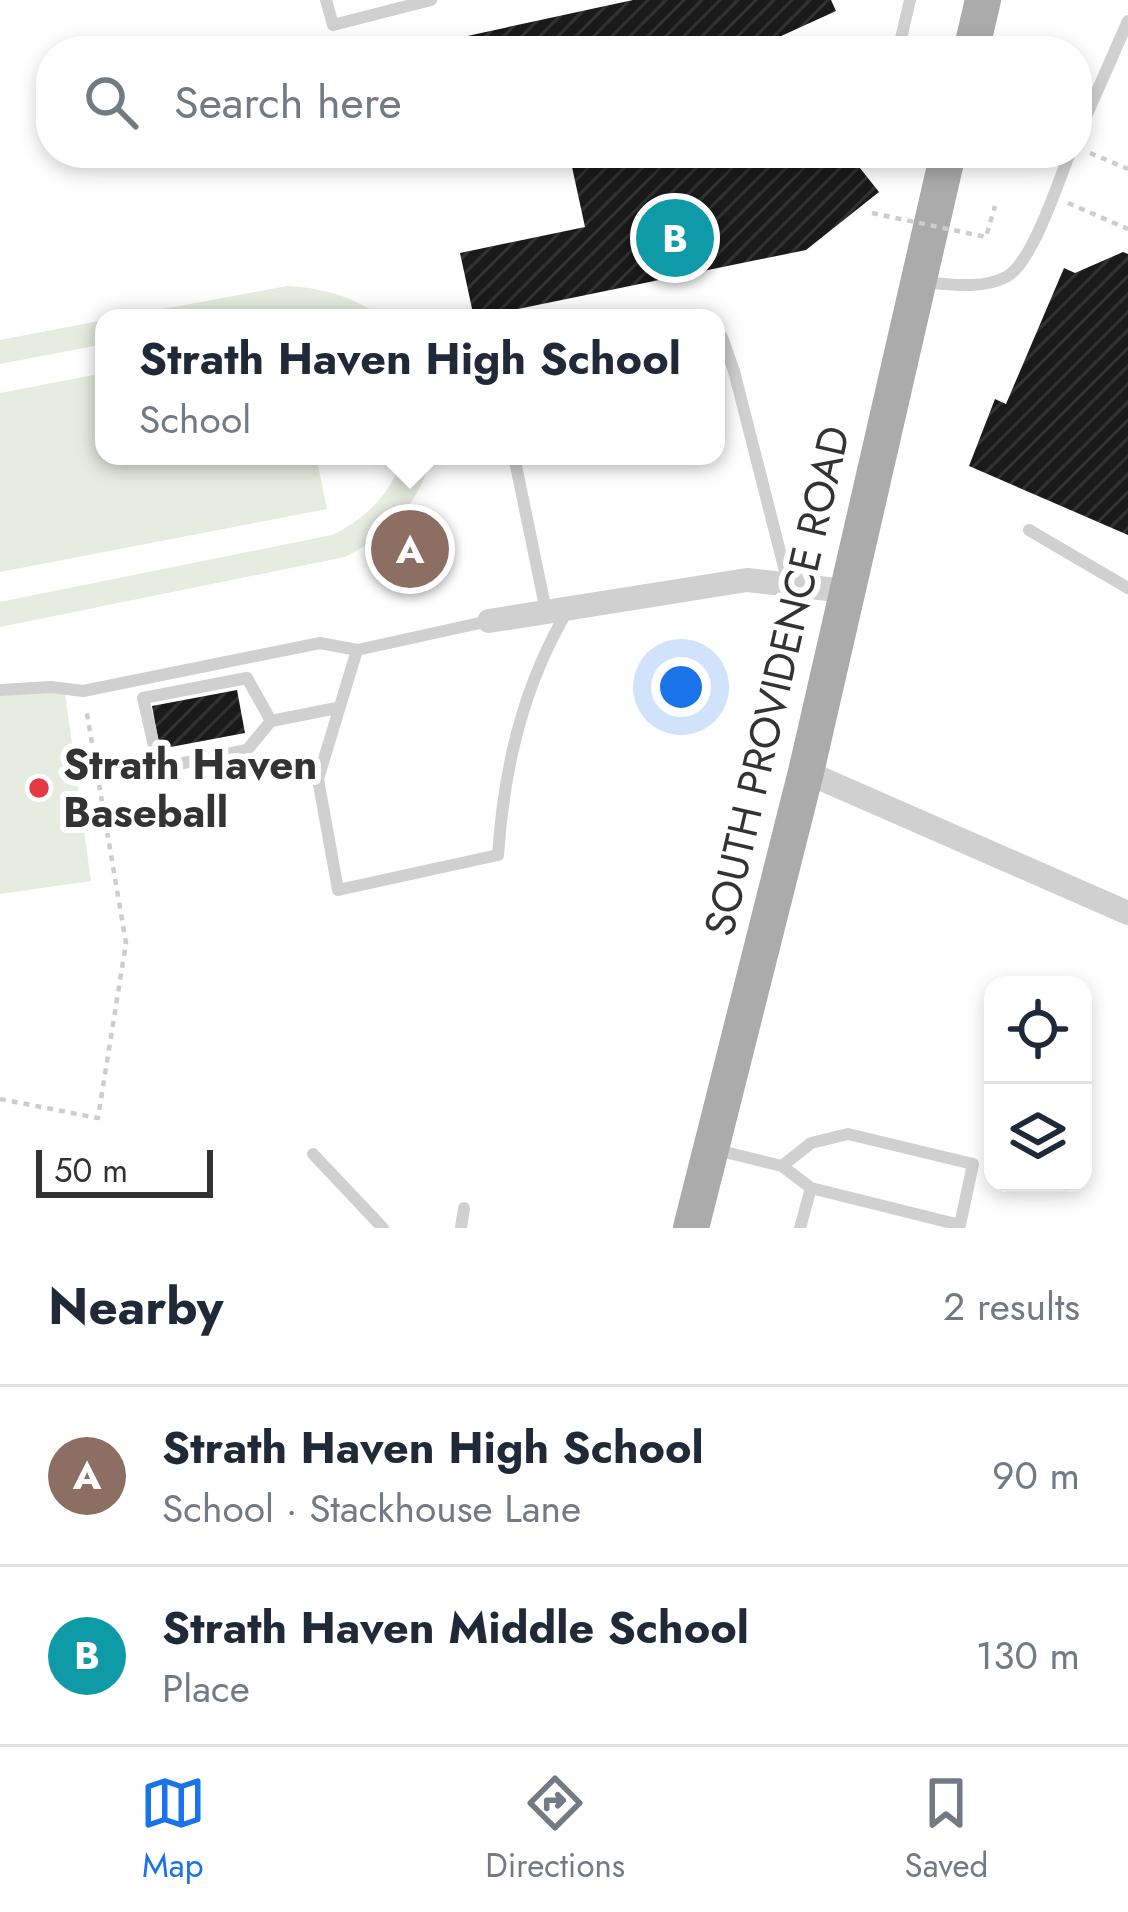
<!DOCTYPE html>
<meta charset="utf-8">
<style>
body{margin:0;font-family:Jost,sans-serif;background:#f6f6f7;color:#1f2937}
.controls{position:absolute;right:36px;bottom:36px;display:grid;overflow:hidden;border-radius:24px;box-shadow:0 6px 18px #0003}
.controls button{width:108px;height:108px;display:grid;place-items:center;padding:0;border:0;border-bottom:3px solid #e0e1e3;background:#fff;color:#1f2937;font:60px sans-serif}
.scale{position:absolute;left:36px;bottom:30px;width:177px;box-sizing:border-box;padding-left:12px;border:6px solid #333;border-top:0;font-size:33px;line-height:42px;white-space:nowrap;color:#333;-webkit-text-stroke:9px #fff;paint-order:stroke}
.you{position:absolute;left:681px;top:687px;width:42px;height:42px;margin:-30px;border:9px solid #fff;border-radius:50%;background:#1a73e8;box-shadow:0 0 0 18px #1a73e833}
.badge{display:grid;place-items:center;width:78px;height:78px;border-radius:50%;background:#1a73e8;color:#fff;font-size:39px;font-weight:700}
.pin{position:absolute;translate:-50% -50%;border:6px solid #fff;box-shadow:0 3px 12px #0006}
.popup{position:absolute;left:95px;top:309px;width:630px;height:156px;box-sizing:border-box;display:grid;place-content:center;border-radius:24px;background:#fff;filter:drop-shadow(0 3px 9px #0005);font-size:39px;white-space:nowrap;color:#747a83}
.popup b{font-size:45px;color:#1f2937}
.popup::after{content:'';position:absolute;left:50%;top:100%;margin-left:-24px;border:24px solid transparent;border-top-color:#fff}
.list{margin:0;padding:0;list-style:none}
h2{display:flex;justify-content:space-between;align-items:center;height:156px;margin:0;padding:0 48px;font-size:51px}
h2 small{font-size:39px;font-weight:400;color:#747a83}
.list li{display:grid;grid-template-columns:78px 1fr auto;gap:36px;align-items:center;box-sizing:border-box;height:180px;padding:0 48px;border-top:3px solid #e0e1e3}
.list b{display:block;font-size:45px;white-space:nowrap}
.list p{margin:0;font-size:39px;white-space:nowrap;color:#747a83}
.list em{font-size:39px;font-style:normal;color:#747a83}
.icon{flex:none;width:66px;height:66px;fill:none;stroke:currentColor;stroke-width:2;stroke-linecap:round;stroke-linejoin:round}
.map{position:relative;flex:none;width:1128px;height:1228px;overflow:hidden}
.search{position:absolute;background:#fff;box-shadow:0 6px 18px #0003;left:36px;right:36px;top:36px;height:132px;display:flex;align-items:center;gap:30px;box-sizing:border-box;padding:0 42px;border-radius:48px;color:#747a83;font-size:45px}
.sheet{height:516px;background:#fff}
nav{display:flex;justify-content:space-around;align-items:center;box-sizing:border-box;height:168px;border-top:3px solid #e0e1e3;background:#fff;font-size:33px;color:#747a83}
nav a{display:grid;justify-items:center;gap:6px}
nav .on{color:#1a73e8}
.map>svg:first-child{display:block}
.green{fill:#e6ecdf}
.building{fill:url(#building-hatch)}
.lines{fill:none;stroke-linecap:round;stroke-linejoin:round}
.path{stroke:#cdcdcd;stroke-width:4.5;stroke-dasharray:6 6;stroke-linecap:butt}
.lane{stroke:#d0d0d0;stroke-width:12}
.street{stroke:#d0d0d0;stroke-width:24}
.primary{stroke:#ababab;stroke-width:36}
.path-bridge{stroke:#cdcdcd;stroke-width:4.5;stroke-dasharray:6 6;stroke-linecap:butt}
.poi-dot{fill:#e63946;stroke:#fff;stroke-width:4.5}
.labels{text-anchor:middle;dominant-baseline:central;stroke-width:12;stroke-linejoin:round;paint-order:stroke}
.street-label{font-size:42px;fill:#333;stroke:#fff}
.poi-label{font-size:42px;font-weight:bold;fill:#333;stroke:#fff;text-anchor:start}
</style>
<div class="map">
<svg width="1128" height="1228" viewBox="0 0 1128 1228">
<defs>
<pattern id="building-hatch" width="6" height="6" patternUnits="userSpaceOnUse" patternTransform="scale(3)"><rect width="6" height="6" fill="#1a1a1a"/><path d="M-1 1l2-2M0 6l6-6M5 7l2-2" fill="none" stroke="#333"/></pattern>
</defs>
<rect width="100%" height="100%" fill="#fff"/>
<path class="green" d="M287 286C323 288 353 296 383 318H332L282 310 240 318H115Z
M104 320V344L0 364V340Z
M104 373V456H316L327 509 0 572V393Z
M403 456H431C420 504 388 536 345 557L0 627V602L332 535C367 518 391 494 403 456Z
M64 686 91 881 0 894V694Z"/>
<path class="building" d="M633 0H831L836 11 748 51H422L421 46Z
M569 153H848L879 192 806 250 474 318 460 253 585 227Z
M1123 252 1128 254V535L969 466 995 399 1006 404 1064 268 1075 273Z
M237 690 245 733 160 749 152 706Z"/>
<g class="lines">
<path class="path" d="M1090 153 1128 169
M1068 203 1128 229
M0 1099 98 1118 126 943 86 708"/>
<path class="lane" d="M326 0 333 25 431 0
M898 51 910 0
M1077 137 1128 21
M922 282C948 284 981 290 1006 277 1032 264 1058 182 1070 153
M716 337H722L734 371 788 583
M514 456 546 611
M1029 530 1128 588
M489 621 357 650 318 779 338 890 498 855C504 767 523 685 569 608
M0 690 51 687 83 691 320 643 357 650
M271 721 247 678 143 698 159 768 247 750 271 721 337 708
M713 1149 782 1166 811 1188 800 1228
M313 1154 383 1228
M782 1166 811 1143 848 1134 973 1164 960 1225 811 1188
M461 1228 464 1208"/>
<path class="street" d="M489 621 747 580 846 591
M806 772 1128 913"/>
<path class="primary" d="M971 51 983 0
M691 1228 806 772 948 153"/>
<path class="path-bridge" d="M872 213 986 237 995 206"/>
</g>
<circle class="poi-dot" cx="39" cy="788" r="12"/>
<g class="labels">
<g class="street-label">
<text transform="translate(777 681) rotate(-77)">SOUTH PROVIDENCE ROAD</text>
</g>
<g class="poi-label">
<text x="63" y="764">Strath Haven<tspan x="63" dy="48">Baseball</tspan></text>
</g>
</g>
</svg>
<div class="controls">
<button><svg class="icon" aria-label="locate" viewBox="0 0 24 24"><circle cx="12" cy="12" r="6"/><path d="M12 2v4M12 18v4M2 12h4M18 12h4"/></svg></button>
<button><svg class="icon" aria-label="layers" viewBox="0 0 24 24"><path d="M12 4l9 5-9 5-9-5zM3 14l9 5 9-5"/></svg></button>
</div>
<div class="scale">50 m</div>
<div class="you"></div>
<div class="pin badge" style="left:410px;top:549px;background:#8d6e63">A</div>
<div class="popup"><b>Strath Haven High School</b>School</div>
<div class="pin badge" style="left:675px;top:238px;background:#0f9aa8">B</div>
<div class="search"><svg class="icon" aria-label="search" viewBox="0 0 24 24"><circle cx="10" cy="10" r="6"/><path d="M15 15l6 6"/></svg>Search here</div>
</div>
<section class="sheet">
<h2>Nearby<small>2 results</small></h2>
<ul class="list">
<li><span class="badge" style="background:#8d6e63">A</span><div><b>Strath Haven High School</b><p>School · Stackhouse Lane</p></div><em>90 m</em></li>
<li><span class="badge" style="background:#0f9aa8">B</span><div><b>Strath Haven Middle School</b><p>Place</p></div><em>130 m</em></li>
</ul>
</section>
<nav>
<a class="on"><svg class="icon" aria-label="map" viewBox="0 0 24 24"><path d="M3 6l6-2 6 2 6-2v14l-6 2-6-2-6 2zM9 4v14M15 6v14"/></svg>Map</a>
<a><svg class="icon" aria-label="directions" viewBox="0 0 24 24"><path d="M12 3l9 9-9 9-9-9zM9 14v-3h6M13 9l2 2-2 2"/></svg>Directions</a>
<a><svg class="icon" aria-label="saved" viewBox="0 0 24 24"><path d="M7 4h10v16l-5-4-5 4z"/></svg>Saved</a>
</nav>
